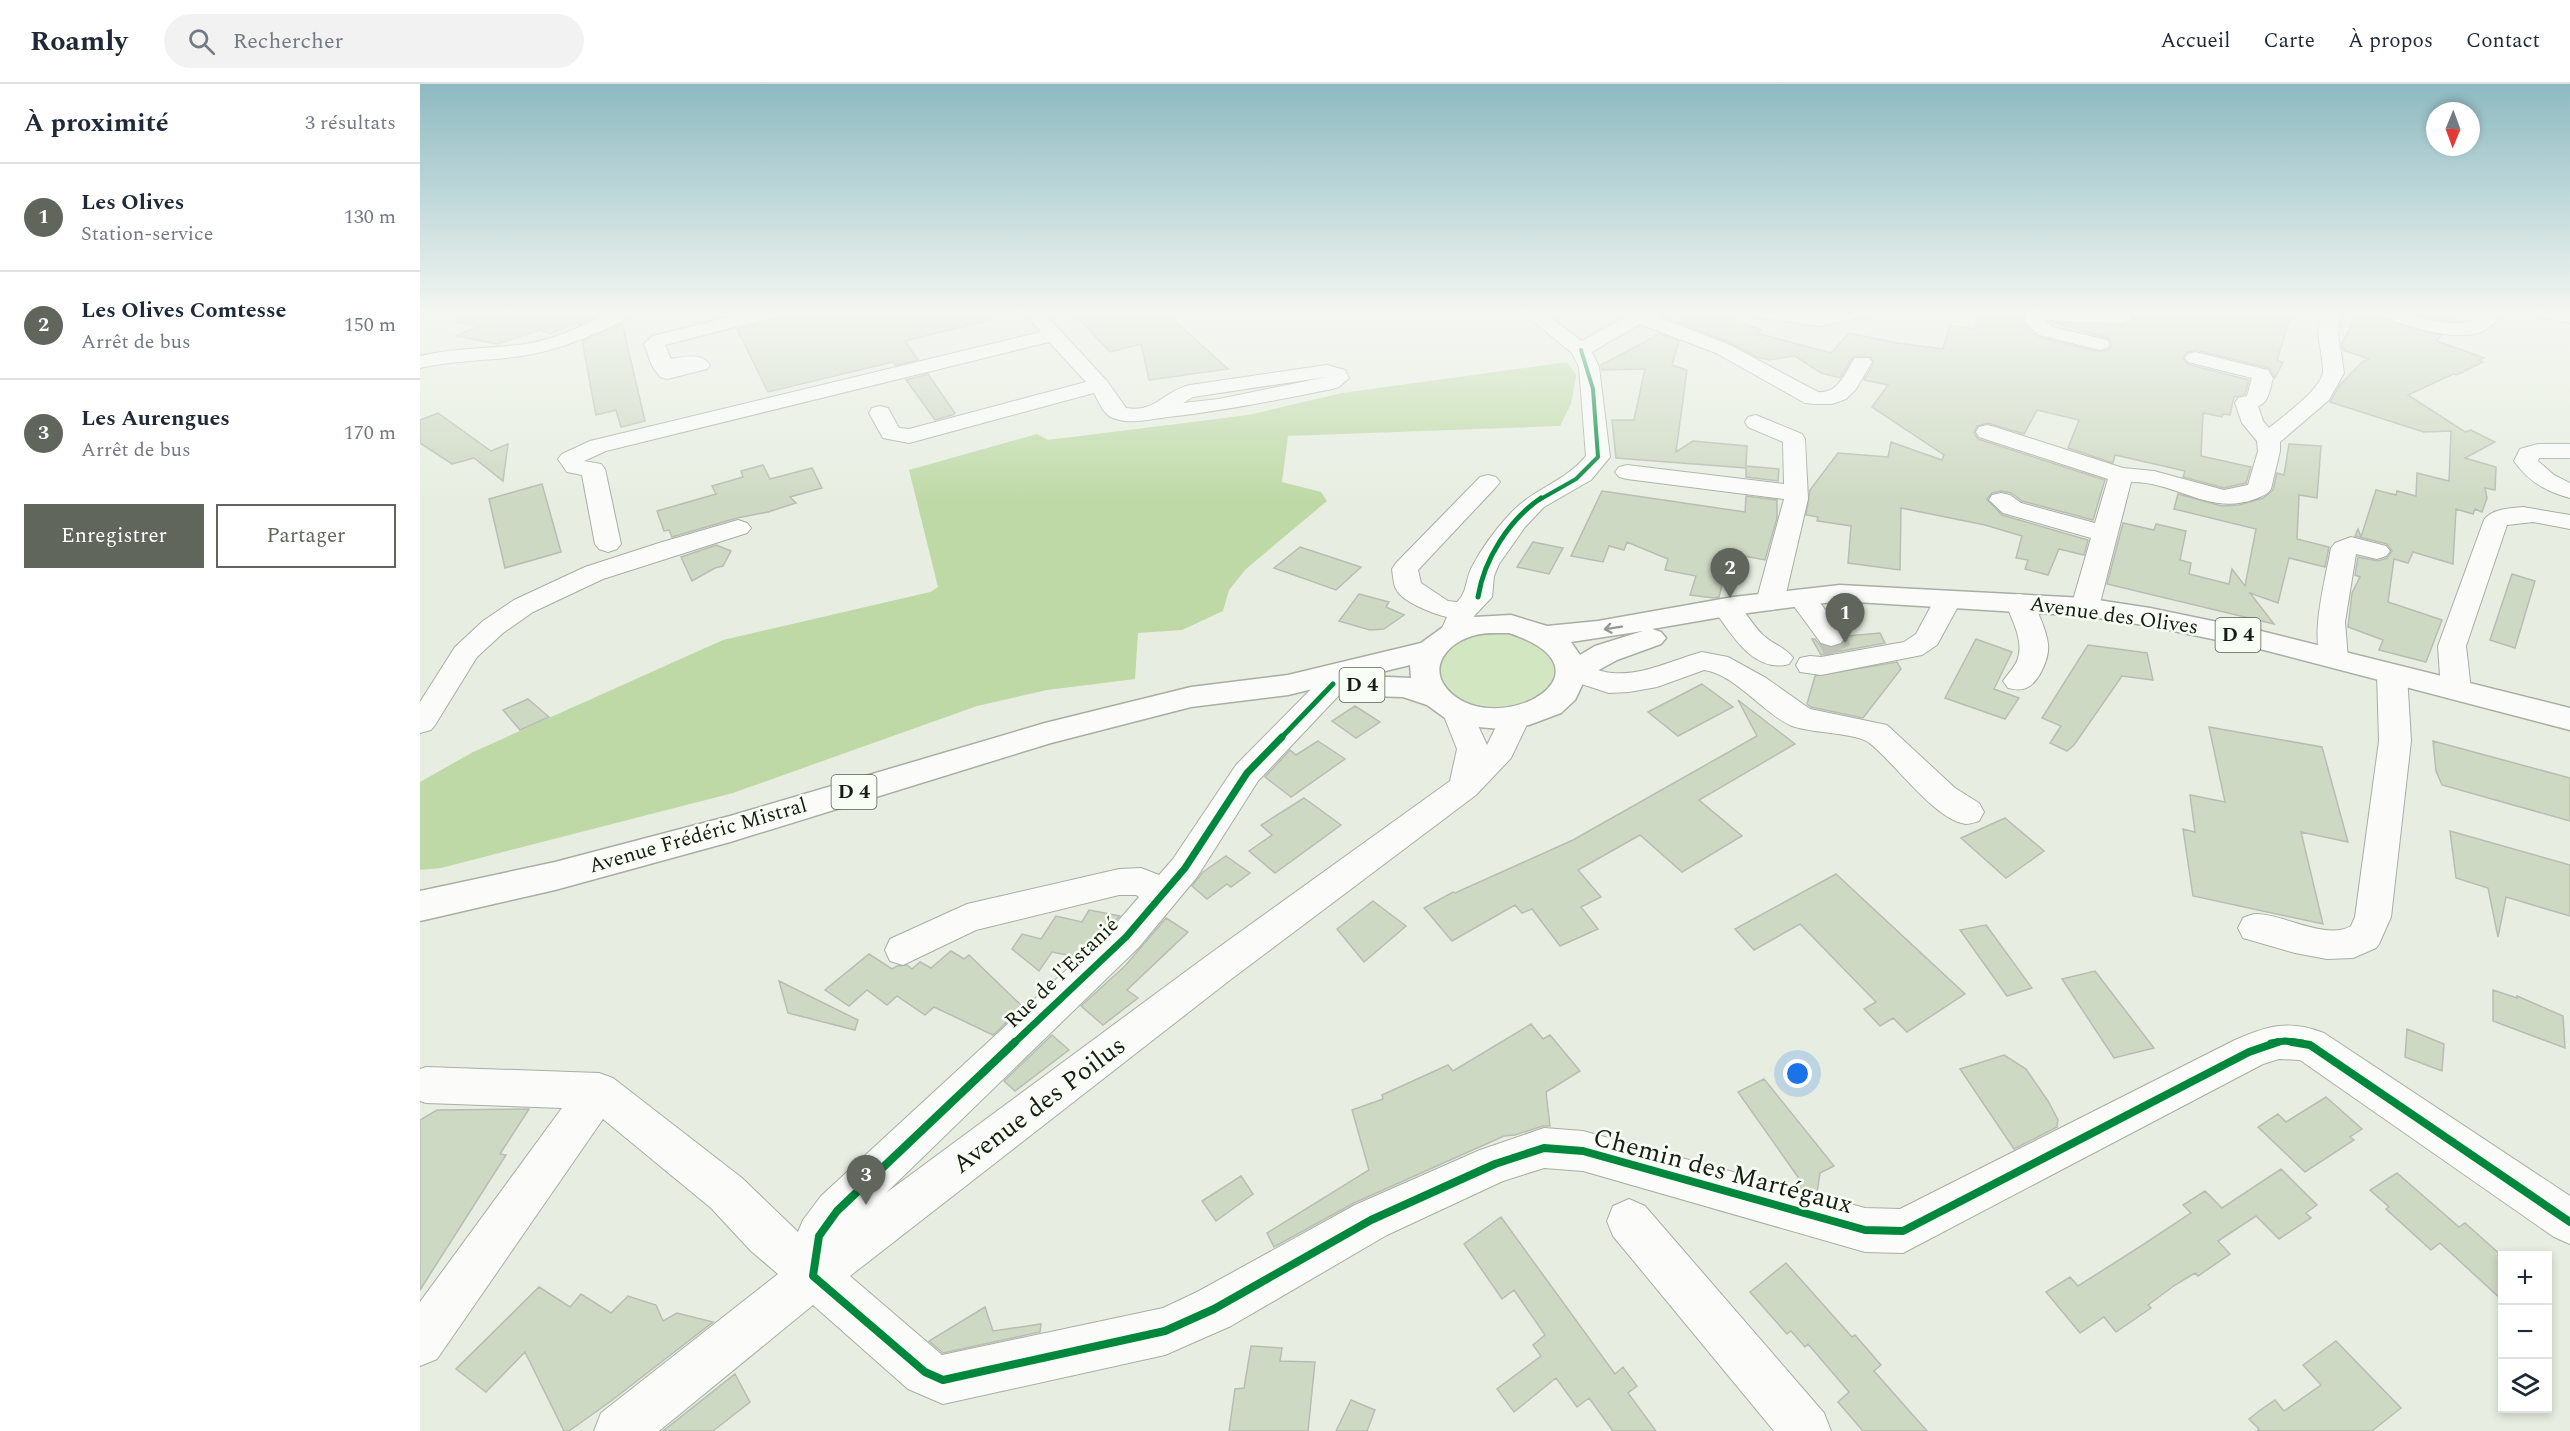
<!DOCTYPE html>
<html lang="fr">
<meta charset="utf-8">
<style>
body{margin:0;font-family:Spectral,serif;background:#f2f2f3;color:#1f2937}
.controls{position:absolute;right:18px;bottom:18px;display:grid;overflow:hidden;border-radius:0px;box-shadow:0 3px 9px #0003}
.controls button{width:54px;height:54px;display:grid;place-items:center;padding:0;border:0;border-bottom:2px solid #e0e1e3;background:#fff;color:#1f2937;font:30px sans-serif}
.compass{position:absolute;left:2006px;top:18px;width:54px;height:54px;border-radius:50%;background:#fff;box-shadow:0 3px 9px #0003;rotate:181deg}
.you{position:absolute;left:1378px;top:990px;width:21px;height:21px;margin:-15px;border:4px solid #fff;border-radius:50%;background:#1a73e8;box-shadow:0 0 0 9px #1a73e833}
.badge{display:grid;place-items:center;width:39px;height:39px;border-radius:50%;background:#60665c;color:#fff;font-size:20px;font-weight:700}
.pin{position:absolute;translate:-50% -50px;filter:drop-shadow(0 2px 3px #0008)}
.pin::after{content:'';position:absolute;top:32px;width:21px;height:18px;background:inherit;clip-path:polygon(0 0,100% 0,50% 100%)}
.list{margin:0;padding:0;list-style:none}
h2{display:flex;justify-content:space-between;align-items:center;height:78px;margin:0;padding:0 24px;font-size:26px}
h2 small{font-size:20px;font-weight:400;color:#747a83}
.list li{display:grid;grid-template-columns:39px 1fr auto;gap:18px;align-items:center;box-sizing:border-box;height:108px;padding:0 24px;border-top:2px solid #e0e1e3}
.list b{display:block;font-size:22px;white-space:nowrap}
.list p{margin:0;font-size:20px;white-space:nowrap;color:#747a83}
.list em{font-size:20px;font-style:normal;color:#747a83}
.actions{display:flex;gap:12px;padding:18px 24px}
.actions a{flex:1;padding:14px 0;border:2px solid #60665c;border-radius:0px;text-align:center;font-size:21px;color:#60665c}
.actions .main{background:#60665c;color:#fff}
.icon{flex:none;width:33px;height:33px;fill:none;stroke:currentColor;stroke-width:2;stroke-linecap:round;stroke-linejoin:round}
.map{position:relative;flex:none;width:2150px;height:1347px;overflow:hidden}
header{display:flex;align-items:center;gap:36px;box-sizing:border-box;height:84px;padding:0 30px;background:#fff;border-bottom:2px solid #e0e1e3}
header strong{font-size:28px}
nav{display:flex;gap:33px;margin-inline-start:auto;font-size:21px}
.search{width:420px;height:54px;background:#f2f2f3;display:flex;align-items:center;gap:15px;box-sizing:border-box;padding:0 21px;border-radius:33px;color:#747a83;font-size:22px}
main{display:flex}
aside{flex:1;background:#fff}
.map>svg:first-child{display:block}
.green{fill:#d2e7c1}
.forest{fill:#bed9a6}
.building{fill:#ced9c3;stroke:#b8bdb3;stroke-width:1.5}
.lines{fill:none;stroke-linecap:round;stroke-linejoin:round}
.minor-tunnel{stroke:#bec4b8;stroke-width:28;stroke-dasharray:28 14;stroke-linecap:butt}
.minor-casing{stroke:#a8aea3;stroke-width:2}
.major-casing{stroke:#a8aea3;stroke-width:3}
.minor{fill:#fbfcfa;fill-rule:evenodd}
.major{fill:#fbfcfa;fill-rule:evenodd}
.cycleway-far3-casing{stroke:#f8fef4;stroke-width:6}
.cycleway-far2-casing{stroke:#f8fef4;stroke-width:8}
.cycleway-far1-casing{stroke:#f8fef4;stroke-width:10}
.cycleway-casing{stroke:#f8fef4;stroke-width:12}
.cycleway-far3{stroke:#00873e;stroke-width:4}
.cycleway-far2{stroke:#00873e;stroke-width:5}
.cycleway-far1{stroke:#00873e;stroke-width:7}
.cycleway{stroke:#00873e;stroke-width:8}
.oneway{stroke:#959892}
.labels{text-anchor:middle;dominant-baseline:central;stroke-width:5;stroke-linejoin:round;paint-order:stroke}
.shield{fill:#f8fef4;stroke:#5b6057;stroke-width:1.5}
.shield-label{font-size:20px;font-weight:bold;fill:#181d14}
.street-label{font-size:21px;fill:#181d14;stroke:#f8fef4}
.near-street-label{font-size:26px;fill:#181d14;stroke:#f8fef4}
</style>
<header>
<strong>Roamly</strong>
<div class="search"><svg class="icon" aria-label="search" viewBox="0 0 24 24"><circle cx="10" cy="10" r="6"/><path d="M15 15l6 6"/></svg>Rechercher</div>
<nav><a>Accueil</a><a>Carte</a><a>À propos</a><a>Contact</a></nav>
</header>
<main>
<aside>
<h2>À proximité<small>3 résultats</small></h2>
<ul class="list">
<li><span class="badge">1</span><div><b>Les Olives</b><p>Station-service</p></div><em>130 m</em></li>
<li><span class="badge">2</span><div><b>Les Olives Comtesse</b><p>Arrêt de bus</p></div><em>150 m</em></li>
<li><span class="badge">3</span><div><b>Les Aurengues</b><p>Arrêt de bus</p></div><em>170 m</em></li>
</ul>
<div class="actions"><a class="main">Enregistrer</a><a>Partager</a></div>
</aside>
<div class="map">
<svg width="2150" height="1347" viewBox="0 0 2150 1347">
<rect width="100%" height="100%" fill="#e7eee1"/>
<path class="green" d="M1066 549C1091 548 1107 553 1126 568 1132 573 1135 581 1134 589 1129 635 1021 631 1018 591 1018 585 1020 579 1021 573L1039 557Z"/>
<path class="forest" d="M1147 278 1156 291 1151 320 1140 342 868 352 862 398 901 408 907 417 826 485 809 506 803 527 762 546 718 549 715 595 627 606 557 622 313 709 21 784 0 786V698L53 668 303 556 510 508 518 503 489 386 617 350 628 356 828 331 922 309Z"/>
<path class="building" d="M38 228H185L159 241V238L130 250 120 246 77 260 36 252 59 242 37 238Z
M363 228 364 234 393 228H569L570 236 485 257 498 276 475 281 473 278 348 308 317 245 359 234Z
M652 228H745L808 285 729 296 721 260 690 268Z
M1279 228H1292L1342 246 1336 249 1411 269 1429 249 1477 259 1523 265 1530 241 1556 245V228H1605L1602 239 1617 253 1679 268 1688 266 1692 261 1688 254 1631 238 1703 241 1710 239 1714 234 1711 228H1844L1854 233 1871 229 1857 277 1863 278 1855 294 1849 284 1776 266 1767 268 1763 274 1767 280 1829 296 1825 310 1814 313 1810 331 1803 330 1802 333 1783 329 1781 372 1831 383 1826 399 1804 404 1763 393 1765 387 1695 371 1693 379 1648 364 1659 336 1617 326 1604 350 1568 339 1557 342 1554 349 1558 355 1685 396 1673 436 1602 417 1591 409 1581 407 1572 409 1567 415 1582 431 1668 456 1664 471 1639 465 1628 491 1605 485 1608 476 1596 474 1602 452 1565 441 1481 424 1480 486 1428 479 1431 442 1397 437 1398 433 1386 431 1390 406 1418 369 1468 373 1471 358 1522 376 1524 371 1452 323 1468 301 1444 296 1454 279 1451 273H1433L1420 294 1401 289 1375 272 1349 276 1337 273 1311 259 1259 239Z
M1939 228H1957L1961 234 2021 251 2017 257 2064 274 2059 276 2063 278 2037 291 2033 290 1988 311 2045 348 2051 346 2075 358 2045 374 2076 383 2075 406 2065 404 2067 414 2062 428 2055 425 2053 430 2036 425 2033 480 1993 468 1988 479 1974 475 1968 518 2022 536 2006 578 1959 566 1963 556 1928 543 1932 509 1940 493 1935 491 1938 473 1958 477 1967 474 1972 467 1967 460 1935 452 1938 445 1941 453 1956 406 1976 411 1977 407 1996 412 1997 389 2029 397 2031 347 2004 348 1910 318 1920 301 1942 278 1949 275 1923 266 1922 259Z
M1991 228H2034L2029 236 2013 235Z
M202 239 225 337 201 343 196 326 176 331 162 257Z
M1239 250 1259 257 1252 281 1267 286 1256 368 1273 357 1327 362 1326 382 1359 385 1358 397 1326 393V384L1196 374 1192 336H1214L1225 285 1182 286 1181 281Z
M508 290 535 329 532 331 515 336 486 296Z
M18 329 71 367 88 360 83 397 54 374 32 380 0 359V336Z
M1869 360 1901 362 1897 414 1879 411 1877 455 1909 463 1905 483 1869 474 1858 519 1830 509 1854 540 1687 500 1703 439 1734 446 1736 440 1766 447 1760 476 1771 479 1769 490 1809 500 1812 485 1825 502 1836 445 1754 425 1758 410 1802 422 1819 421 1843 414 1853 406 1857 389 1864 391Z
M343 381 350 395 392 384 402 404 370 413 376 419 348 428 317 434 252 453 249 446 244 447 237 427 296 410 292 402 323 393 321 387Z
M122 400 141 468 85 484 69 415Z
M1182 407 1325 428 1326 412 1357 416V434L1345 476 1313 470 1312 476H1308L1299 513 1294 514 1270 511 1276 492 1245 486 1248 475 1207 458 1204 466 1189 462 1183 478 1151 472Z
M1113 458 1143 464 1129 490 1097 483Z
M296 461 311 467 303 482 295 484 272 497 261 473Z
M880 463 941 483 916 506 854 484Z
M2092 490 2115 497 2095 564 2070 556Z
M939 510 969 518 966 523 984 531 964 545 950 546 919 537Z
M1460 549 1465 559 1401 571 1392 555H1395L1400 561 1412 564 1423 560 1427 552Z
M1556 555 1592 568 1574 605 1599 614 1585 635 1525 614Z
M1668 561 1727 569 1733 596 1702 592 1654 661 1647 667 1630 659 1641 642 1622 634Z
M1477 578 1481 585 1443 634 1391 623 1387 620 1395 592Z
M1282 600 1313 623 1258 652 1228 628Z
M108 615 129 633 100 646 83 626Z
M1318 616 1375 660 1279 716 1322 752 1262 788 1220 751 1158 786 1181 813 1161 823 1178 845 1140 862 1112 825 1102 829 1095 821 1032 857 1004 824 1033 808 1035 809 1153 756 1337 652Z
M935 622 960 638 936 654 912 637Z
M1789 643 1902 663 1928 758 1881 748 1903 840 1773 812 1763 745 1775 748 1770 711 1805 718Z
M898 657 925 675 871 713 845 693 870 666 876 671Z
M2013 657 2150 694V737L2022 701 2016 687Z
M884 714 921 741 855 789 829 767 852 751 841 741Z
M1585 734 1624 767 1586 794 1541 754Z
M2030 747 2150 781V832L2086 813 2078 853 2068 804 2036 794Z
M806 772 830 789 811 803 807 800 787 815 772 802 783 788Z
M1416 790 1545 910 1487 948 1473 934 1460 942 1444 925 1456 918 1380 840 1334 866 1315 845Z
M953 817 986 842 944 878 917 845Z
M669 826 700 832 657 873 632 868 619 887 592 865 602 850 621 855 636 832 662 838Z
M746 834 768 848 707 906 718 914 683 941 661 922 705 882Z
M1566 841 1612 904 1587 912 1540 846Z
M531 867 544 875 549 871 603 923 573 951 514 923 505 931 477 912 467 921 447 906 429 922 405 906 449 870 472 885 477 882 487 881 492 885 500 878 511 884Z
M1675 887 1734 964 1694 974 1642 895Z
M359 897 438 936 435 946 368 929Z
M2073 906 2097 914V912L2143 932 2145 964 2073 937Z
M1111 940 1123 955 1130 951 1160 987 1126 1008 1130 1042H1123L1095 1051 1084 1052 934 1119 854 1163 847 1149 949 1086 932 1026 963 1015 962 1011 1028 981 1033 987Z
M1987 945 2024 960 2022 987 1985 973Z
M632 951 649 966 595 1007 584 997Z
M1584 971 1606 985 1628 1017 1638 1036 1637 1043 1594 1065 1540 985Z
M1344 995 1414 1082 1400 1089 1397 1109 1376 1103 1378 1093 1318 1008Z
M1906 1013 1942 1045 1930 1053 1934 1056 1885 1088 1838 1043 1858 1030 1866 1038Z
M109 1025 80 1070 86 1071 0 1206V1036L17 1026Z
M1861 1085 1897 1121 1886 1129 1891 1134 1859 1155 1836 1132 1798 1157 1810 1170 1778 1192 1775 1189 1755 1201 1728 1221 1731 1224 1696 1248 1684 1233 1660 1249 1626 1208 1650 1193 1658 1202 1721 1162 1771 1129 1763 1121 1785 1107 1802 1124Z
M1977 1089 2039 1143 2045 1139 2082 1172V1216L2020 1159 2011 1166 1966 1125 1969 1123 1950 1106Z
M821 1092 833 1110 796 1137 782 1117Z
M1081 1133 1195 1290 1203 1283 1217 1302 1208 1309 1236 1347H1193L1169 1314 1157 1323 1136 1294 1094 1328 1077 1305 1121 1272 1113 1261 1125 1251 1094 1206 1082 1215 1044 1160Z
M1366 1179 1432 1253 1435 1251 1461 1281 1454 1287 1507 1347H1443L1418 1318 1429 1308 1388 1260 1385 1263 1371 1247 1367 1250 1330 1208Z
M119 1203 150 1223 161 1210 191 1229 208 1212 236 1221 243 1237 257 1229 293 1238 191 1317 149 1347H144L105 1268 66 1308 36 1285Z
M565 1223 573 1247 621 1240 620 1248 523 1269 509 1257Z
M1916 1257 1981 1324 1952 1347H1837L1839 1345 1829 1335 1839 1327 1855 1316 1864 1327 1901 1301 1883 1281Z
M831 1262 862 1264 860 1277 895 1278 888 1347H809L815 1305 824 1304Z
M315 1290 330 1318 293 1347H243Z
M931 1316 955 1326 947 1347H916Z"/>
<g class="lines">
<path class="minor-tunnel" d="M1411 553 1418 567"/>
<defs>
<path id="minor" d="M190 228H213C206 237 191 242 181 247 156 258 129 268 101 272 67 277 34 276 0 284V272C32 264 65 265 98 261 129 258 162 243 190 228Z
M329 228H361L358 232 245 261 251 275C265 273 281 268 290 281L287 285 247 295 240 293 232 282 224 260 232 252Z
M604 228H623L687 297 706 324C736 329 743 307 770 301L907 281 925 286 929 294 919 303 912 305C857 316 803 327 748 333 730 335 710 341 693 334 683 330 679 318 674 309L489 359 463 354 449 329 452 324 460 322 468 324 479 344 489 345 666 298 629 258 186 367 164 377 181 380 185 385 201 460 197 465 188 468 179 465 175 460 162 391 147 388 138 375 142 370 170 357 621 248ZM906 293 799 315 763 319 773 313Z
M1102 228H1123L1162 257 1212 229 1245 228 1243 232 1238 233 1310 261 1398 308C1419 310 1425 288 1435 274H1449L1452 278 1436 305 1426 315 1412 320H1393L1385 319 1296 269 1220 240 1172 268 1179 283 1190 373 1171 396 1124 423 1105 443 1079 480 1074 492 1072 513 1055 531 1044 555 1034 558 1024 555 1020 549 1027 533C1014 530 982 518 976 505 973 499 973 491 972 485L976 479 1060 393 1068 391 1076 393 1080 398 1076 403 998 486 1001 499 1028 517 1037 518C1048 508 1045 494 1053 481 1062 464 1076 445 1089 431 1113 404 1144 399 1166 372L1159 283 1152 269Z
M1331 228H1380L1399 230 1413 228H1451L1448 232 1399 242 1341 234 1334 232Z
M1607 228H1704L1709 229 1712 233 1709 237 1702 239 1625 236 1633 243 1687 256 1690 260 1687 264 1680 266 1619 251 1604 237Z
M1903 228H1922L1918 250 1924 289 1909 316 1860 358V367L1851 405C1847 411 1842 412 1835 415 1789 432 1755 397 1711 398L1679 523 1675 529 1665 531 1655 529 1651 523 1671 454 1583 429 1569 416 1572 411 1581 409 1590 411 1601 419 1675 439 1688 395 1559 353 1556 348 1559 343 1567 341 1575 343 1703 384 1734 387 1804 406 1828 401 1838 367 1837 357 1822 339 1815 319 1818 314 1827 312 1832 294 1768 278 1765 274 1768 270 1775 268 1848 286 1853 294C1850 304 1849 319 1838 322L1843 337 1849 344C1862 333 1903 304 1903 287 1903 265 1893 251 1903 228Z
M1959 228H1985L2013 237 2036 239 2053 237 2063 228H2083C2079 234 2073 241 2067 245 2043 261 1986 242 1962 232Z
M2114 228H2150V239L2117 232Z
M1336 331 1382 350 1385 355 1388 415 1364 518 1360 524 1350 526 1340 524 1336 518 1364 415 1207 395 1199 393 1195 388 1199 383 1207 381 1364 400 1363 358 1328 343 1325 338 1328 333Z
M2118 360H2150V374H2119L2118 377 2134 391 2150 399V414C2126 408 2108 397 2094 377L2100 365Z
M2103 423 2150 431V445L2113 438 2087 441 2046 562 2051 606 2046 613 2036 616 2026 613 2021 606 2018 562 2064 436C2071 425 2091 424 2103 423Z
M318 436 327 439 331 444 327 449 183 495 113 528 83 549 57 573 15 641 11 646 0 649V618L35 563 63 537 94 516 165 483 239 459Z
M1931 453 1966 462 1970 467 1966 472 1957 475 1936 470 1925 538 1928 575 1924 581 1914 584 1904 581C1888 557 1906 493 1911 464L1915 459Z
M1382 506 1392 508 1421 547 1425 553 1421 559 1411 562 1401 559 1368 514 1372 508Z
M1528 507 1538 509 1542 515 1517 561 1502 571 1401 591 1380 588 1376 581 1380 574 1390 572 1401 573 1484 558 1496 550 1518 509Z
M1599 510 1609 512C1617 525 1626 545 1628 560 1630 573 1619 599 1606 604 1599 607 1594 605 1588 604L1583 597C1588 590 1594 584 1597 577 1605 558 1592 536 1585 518L1589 512Z
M1306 515C1323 519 1330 539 1343 551 1352 560 1367 564 1373 574L1369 580C1333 590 1310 548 1292 523L1296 517Z
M1282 568 1308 573 1346 594 1390 625 1467 641 1535 704 1559 719 1564 728 1559 737C1555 738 1550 740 1546 740 1514 736 1474 677 1448 658 1435 649 1391 649 1372 642 1345 631 1315 590 1284 586L1237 603 1209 608 1189 609 1143 594 1138 587 1143 580C1161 575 1174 588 1192 589 1223 592 1252 576 1282 568Z
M1972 581 1982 583 1987 590 1991 657 1971 833 1959 860 1956 864 1933 874 1907 875 1875 869 1823 854 1818 844 1823 834C1827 832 1833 830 1837 830 1863 830 1907 857 1931 842L1935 833 1959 657 1957 590 1962 583Z
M913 590 923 593 928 600 923 607 838 697 777 793 719 863 466 1109 784 874 1030 697 1037 665 1022 627 1026 620 1037 617 1048 620 1067 661 1084 627 1095 624 1106 627 1110 634 1091 674 1056 711 810 896 430 1192 522 1271 743 1224 777 1208 935 1121 1060 1066 1124 1044 1163 1047 1445 1124 1480 1125 1815 956C1849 941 1869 936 1904 949L2150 1112V1160L2134 1153 1880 976 1859 975 1843 980 1483 1169 1445 1168 1163 1087 1124 1084 1083 1097 967 1151 811 1242 745 1271 523 1320 488 1305 393 1221 239 1347H174L181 1329 358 1190 331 1167 291 1124 183 1035 17 1275 0 1282V1218L142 1024 6 1019 0 1017V985L6 983 179 989 193 994 322 1094 378 1148 383 1136 401 1112 693 843 719 813 716 811H699L556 846 483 881 470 877 465 866 470 855 547 820 699 785 721 784 739 791 753 775 816 681 903 593Z
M1209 1115 1225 1122 1404 1329 1411 1347H1354L1193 1152 1187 1137 1193 1122Z"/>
<path id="major" d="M1420 501 1665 514 1730 524 1841 547 2150 624V646L1840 565 1730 542 1665 532 1420 517 1313 531 1232 545 1241 548 1246 554 1241 560 1197 576 1166 593 1155 616 1141 629 1109 641 1081 645 1058 643 1025 634 1007 621 983 613 915 611 904 608 901 603 868 611 771 623 631 659 310 758 135 806 0 837V807L135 778 310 732 625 639 771 603 868 591 1001 559 1023 543 1054 533 1091 531 1127 542 1178 537 1313 513ZM1223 547 1175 562 1160 571 1151 558ZM1089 549C1201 586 1083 654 1032 610 1006 587 1024 561 1052 552 1063 548 1077 549 1089 549ZM990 581 991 594 945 592Z"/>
</defs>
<use href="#minor" class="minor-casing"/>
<use href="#major" class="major-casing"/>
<use href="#minor" class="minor"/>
<use href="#major" class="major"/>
<defs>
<path id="cycleway-far3" d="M1119 416 1156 395 1178 373 1173 305 1161 266"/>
<path id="cycleway-far2" d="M1058 513C1064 475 1089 436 1121 414
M860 655 913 600"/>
<path id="cycleway-far1" d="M594 959 706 853 765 784 827 689 862 653
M1851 959 1865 957 1882 959"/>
<path id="cycleway" d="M595 958 417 1127 399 1152 393 1192 505 1288 523 1296 745 1247 794 1225 951 1136 1075 1080 1124 1064 1163 1067 1445 1146 1483 1147 1829 968 1858 958
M1872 958 1890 961 2150 1138"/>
</defs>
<use href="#cycleway-far3" class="cycleway-far3-casing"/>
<use href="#cycleway-far2" class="cycleway-far2-casing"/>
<use href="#cycleway-far1" class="cycleway-far1-casing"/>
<use href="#cycleway" class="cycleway-casing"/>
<use href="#cycleway-far3" class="cycleway-far3"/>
<use href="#cycleway-far2" class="cycleway-far2"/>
<use href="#cycleway-far1" class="cycleway-far1"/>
<use href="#cycleway" class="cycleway"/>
</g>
<defs><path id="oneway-shaft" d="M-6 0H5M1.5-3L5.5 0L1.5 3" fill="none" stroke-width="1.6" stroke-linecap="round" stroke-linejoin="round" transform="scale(1.5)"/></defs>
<use class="oneway" href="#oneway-shaft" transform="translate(1193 544) rotate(171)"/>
<linearGradient id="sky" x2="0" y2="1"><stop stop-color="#8dbac1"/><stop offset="0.55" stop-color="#f4f7f2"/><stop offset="1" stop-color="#f4f7f2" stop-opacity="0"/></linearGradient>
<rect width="2150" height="416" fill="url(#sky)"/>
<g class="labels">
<g class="shield">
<rect x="1795.5" y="534" width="45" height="34" rx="4.5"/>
<rect x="919.5" y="584" width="45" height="34" rx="4.5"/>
<rect x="411.5" y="691" width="45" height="34" rx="4.5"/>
</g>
<g class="shield-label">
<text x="1818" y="551">D 4</text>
<text x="942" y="601">D 4</text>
<text x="434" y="708">D 4</text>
</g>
<g class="street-label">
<text transform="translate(1694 532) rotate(8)">Avenue des Olives</text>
<text transform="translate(278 752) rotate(-16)">Avenue Frédéric Mistral</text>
<text transform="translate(642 889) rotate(-44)">Rue de l'Estanié</text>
</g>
<g class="near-street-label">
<text transform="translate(619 1021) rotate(-37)">Avenue des Poilus</text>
<text transform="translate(1303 1087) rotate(15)">Chemin des Martégaux</text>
</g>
</g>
</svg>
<div class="controls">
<button>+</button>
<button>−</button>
<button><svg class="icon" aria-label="layers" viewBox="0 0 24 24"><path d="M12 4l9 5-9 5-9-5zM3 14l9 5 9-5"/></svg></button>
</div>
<svg class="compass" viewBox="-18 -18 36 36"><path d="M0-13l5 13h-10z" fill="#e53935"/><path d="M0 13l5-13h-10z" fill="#747a83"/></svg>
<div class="you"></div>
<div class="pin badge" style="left:1425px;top:559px">1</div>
<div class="pin badge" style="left:1310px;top:514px">2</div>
<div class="pin badge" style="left:446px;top:1121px">3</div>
</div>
</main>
